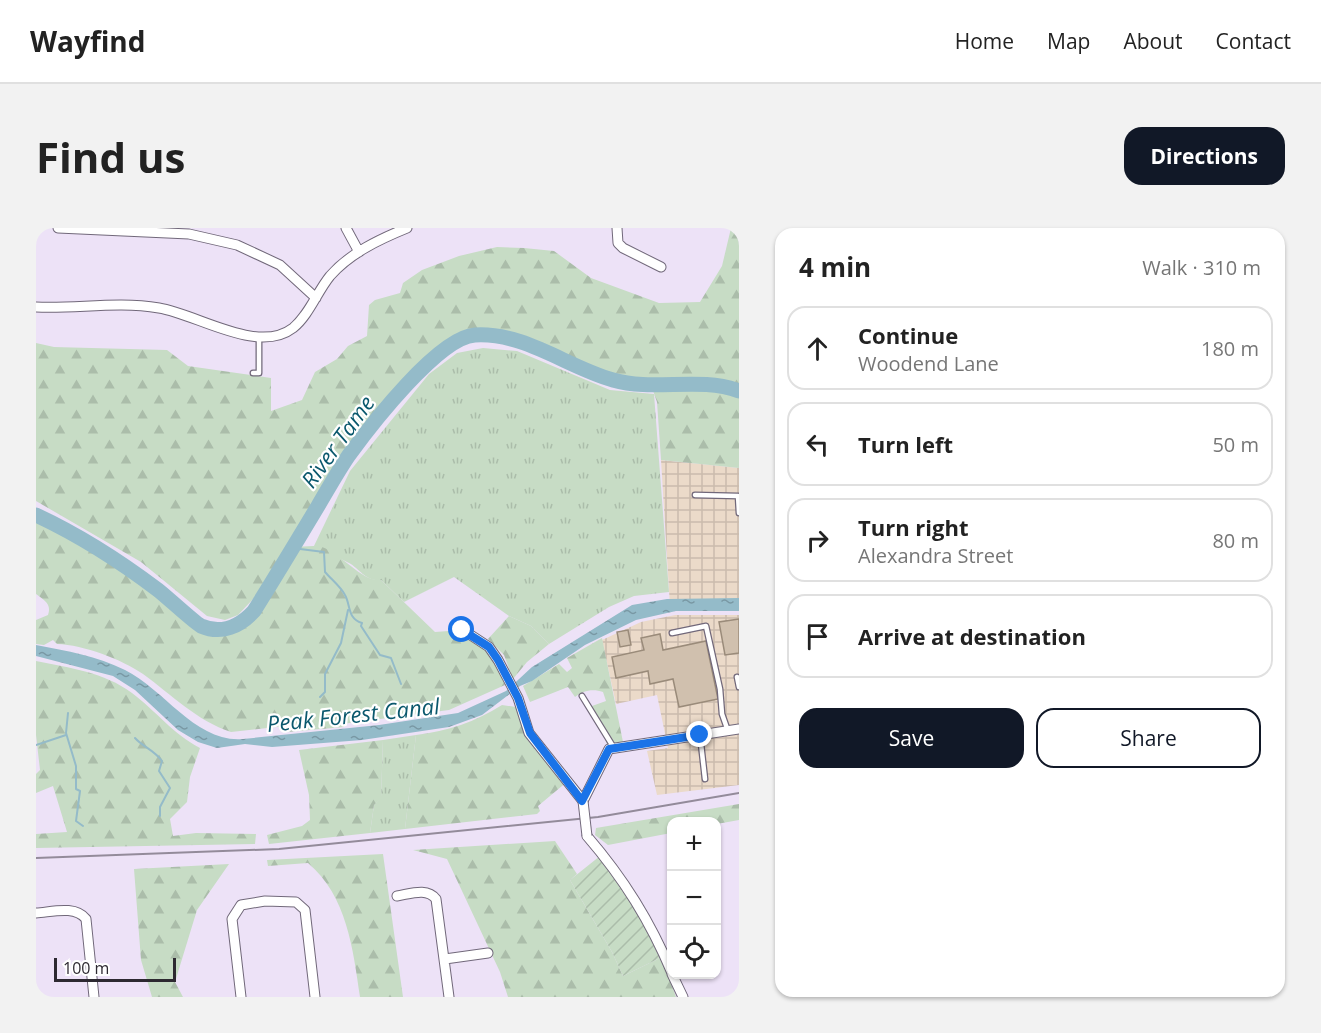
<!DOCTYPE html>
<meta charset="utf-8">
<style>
body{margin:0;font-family:"Open Sans",sans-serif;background:#f2f2f2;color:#222}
.controls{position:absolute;right:18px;bottom:18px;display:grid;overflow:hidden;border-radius:12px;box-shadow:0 2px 4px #0004}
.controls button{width:54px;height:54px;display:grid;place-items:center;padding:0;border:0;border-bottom:2px solid #e0e0e0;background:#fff;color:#222;font:30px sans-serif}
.scale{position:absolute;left:18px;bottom:15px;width:122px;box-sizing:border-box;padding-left:6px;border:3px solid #2d2931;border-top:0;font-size:16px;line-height:21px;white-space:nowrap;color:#2d2931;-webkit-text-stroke:4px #fff;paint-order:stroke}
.stop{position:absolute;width:18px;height:18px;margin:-14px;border:4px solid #1a73e8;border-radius:50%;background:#fff}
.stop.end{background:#1a73e8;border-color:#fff;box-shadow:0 2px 6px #0008}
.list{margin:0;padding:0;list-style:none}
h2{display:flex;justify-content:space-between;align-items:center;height:78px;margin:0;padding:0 24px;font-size:26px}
h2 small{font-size:20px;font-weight:400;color:#767676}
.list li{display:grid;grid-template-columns:39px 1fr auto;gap:18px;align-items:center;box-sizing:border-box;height:84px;margin:0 12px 12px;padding:0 12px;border:2px solid #e0e0e0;border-radius:18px}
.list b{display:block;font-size:22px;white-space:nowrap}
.list p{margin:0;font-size:20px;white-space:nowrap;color:#767676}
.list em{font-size:20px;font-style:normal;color:#767676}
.actions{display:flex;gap:12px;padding:18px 24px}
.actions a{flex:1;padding:14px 0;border:2px solid #111827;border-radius:18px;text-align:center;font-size:21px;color:#111827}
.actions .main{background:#111827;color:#fff}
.icon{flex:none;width:33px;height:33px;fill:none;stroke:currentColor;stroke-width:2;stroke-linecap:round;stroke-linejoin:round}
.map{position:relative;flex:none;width:703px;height:769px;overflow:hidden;border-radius:18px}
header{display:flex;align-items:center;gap:36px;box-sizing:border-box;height:84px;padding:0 30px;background:#fff;border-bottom:2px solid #e0e0e0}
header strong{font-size:28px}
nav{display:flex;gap:33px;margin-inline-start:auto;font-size:21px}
.intro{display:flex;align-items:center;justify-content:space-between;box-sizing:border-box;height:144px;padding:0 36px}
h1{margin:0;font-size:42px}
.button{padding:15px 27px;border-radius:18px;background:#111827;color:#fff;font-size:21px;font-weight:700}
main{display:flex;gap:36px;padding:0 36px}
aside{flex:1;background:#fff;border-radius:18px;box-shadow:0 2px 4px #0004}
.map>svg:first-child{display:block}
.industrial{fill:url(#industrial-grid)}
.grass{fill:url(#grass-tufts)}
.forest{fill:url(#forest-firs)}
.garden{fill:url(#garden-furrows)}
.water{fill:url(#water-ripples)}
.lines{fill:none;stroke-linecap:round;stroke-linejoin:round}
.stream{stroke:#94bbc9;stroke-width:2}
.river{stroke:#94bbc9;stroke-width:15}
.building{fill:#d0c0ae;stroke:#9a8b7a;stroke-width:1.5}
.lane-casing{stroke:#71687a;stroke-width:7}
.street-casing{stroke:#71687a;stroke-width:11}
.lane{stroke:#fff;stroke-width:4.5}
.street{stroke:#fff;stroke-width:9}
.rail{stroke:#938b9a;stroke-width:2}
.street-bridge-casing{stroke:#71687a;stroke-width:11;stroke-linecap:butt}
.street-bridge{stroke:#fff;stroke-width:9}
.route{stroke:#1a73e8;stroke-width:8}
.labels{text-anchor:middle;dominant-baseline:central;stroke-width:4.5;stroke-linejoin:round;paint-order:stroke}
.water-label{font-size:22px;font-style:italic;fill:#0a586d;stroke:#fff}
</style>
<header>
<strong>Wayfind</strong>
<nav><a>Home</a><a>Map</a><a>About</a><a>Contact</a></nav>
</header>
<div class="intro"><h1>Find us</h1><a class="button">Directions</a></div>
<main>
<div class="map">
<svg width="703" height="769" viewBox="0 0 703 769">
<defs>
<pattern id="industrial-grid" width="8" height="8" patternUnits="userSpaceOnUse" patternTransform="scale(1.5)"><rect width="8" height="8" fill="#ebdac9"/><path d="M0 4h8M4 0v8" fill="none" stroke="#cabbad"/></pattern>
<pattern id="grass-tufts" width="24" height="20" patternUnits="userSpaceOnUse" patternTransform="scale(1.5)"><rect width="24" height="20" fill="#c7dcc5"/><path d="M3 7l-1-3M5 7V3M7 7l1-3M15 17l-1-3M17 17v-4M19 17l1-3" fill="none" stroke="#abbdaa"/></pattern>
<pattern id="forest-firs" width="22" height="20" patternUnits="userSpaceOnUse" patternTransform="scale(1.5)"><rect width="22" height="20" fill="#c7dcc5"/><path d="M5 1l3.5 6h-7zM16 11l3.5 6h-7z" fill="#abbdaa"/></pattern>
<pattern id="garden-furrows" width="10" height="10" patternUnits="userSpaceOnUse" patternTransform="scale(1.5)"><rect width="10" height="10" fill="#c7dcc5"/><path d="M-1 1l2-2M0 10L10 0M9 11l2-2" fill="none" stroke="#abbdaa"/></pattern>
<pattern id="water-ripples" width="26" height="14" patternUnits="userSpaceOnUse" patternTransform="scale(1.5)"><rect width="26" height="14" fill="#94bbc9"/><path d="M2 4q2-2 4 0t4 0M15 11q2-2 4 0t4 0" fill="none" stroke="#7998a4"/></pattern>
</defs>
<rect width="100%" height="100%" fill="#ede2f7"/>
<path class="industrial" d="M625 232 703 240V377L634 378Z
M639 387H703V557L621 567 611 523 632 520 621 467 580 476 566 412 605 394Z"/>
<path class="grass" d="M447 120 481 123 574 162 618 166 633 364 598 368 573 379 513 416 495 398 473 388 418 349 368 374 345 352C330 354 324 341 313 335 302 329 289 325 277 320L314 243 393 146 421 125Z
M380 507 369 601 334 605 338 577 345 569 347 512Z"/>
<path class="forest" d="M695 0H703V240L625 232 621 174 615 157C603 156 590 156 579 153 546 145 518 124 485 115 470 110 447 104 431 108 391 118 316 222 294 258L290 254 218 370 202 387 189 392 171 388 105 334 0 273V115L18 119 131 122 152 138 235 150V183L266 172 279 144 301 131 312 118 331 108 333 77 339 72 364 65 367 55 386 42 423 28 461 19 488 20 518 23 555 50 623 75 664 74 686 38Z
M0 287C45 308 89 337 128 367 140 375 151 389 163 397 175 404 195 402 206 394 226 382 245 339 257 319 266 319 279 317 286 319 306 326 326 354 345 352L399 404 426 402 441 410 470 449 466 451 469 457 413 482 306 496 308 499 251 504 249 498 195 504C161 493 136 467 107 446 85 431 48 417 21 416L17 412 8 417 0 416V392L12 387C16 376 8 372 0 366Z
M473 388 495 398 513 416 491 434 477 451 468 427 452 411Z
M566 410 588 519 573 521 556 478 570 473 567 464C556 460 547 463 539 469L532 459 494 474 487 458 523 436 531 444 536 440 531 430Z
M0 433C34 440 68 444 96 465 120 483 137 506 164 520L154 549 151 574 134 591 137 608 160 605 220 606 219 616 0 620V606L31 604 17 558 0 565V546L4 542 0 507Z
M466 477 480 479C488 513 508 528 532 553L502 578 504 583 501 586 369 601 380 507C412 503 439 494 466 477Z
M347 512 345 570 338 577 334 605 233 616 231 607 266 598 274 592 273 567 263 522Z
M703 576V592L681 596 680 594H636L635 605 572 617 559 607 560 600Z
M519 613 541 646 534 652 576 724 587 748 626 729 640 769H472L464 744 411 631 377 622Z
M347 626 367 769H324C317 721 311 668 272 635L232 638 231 632Z
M193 636 161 682 139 754 147 769H116L105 732 98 641Z"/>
<path class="garden" d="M564 628 600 681 626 729 587 748 576 724 534 652Z"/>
<path class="water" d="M703 370V383H640L600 392 549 417 496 453 484 458 446 487 413 499 326 512 236 519 209 516 181 520 162 514 142 502 99 462 77 448 0 428V417C31 423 61 428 89 442 129 462 160 515 207 511L343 497 422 485 470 463 496 439 596 377 631 371Z"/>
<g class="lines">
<path class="stream" d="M256 320 288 324 289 344C295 351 305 359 309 367 315 378 311 390 326 395L325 398 344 427 355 430 365 456
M284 469 289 464V446L305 415 312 382
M32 485 30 505 40 538V561L44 563 40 593 47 598
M99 510C107 519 118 522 126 533L123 543 134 560 124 579V588
M0 517 30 507"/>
<path class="river" d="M0 287C43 307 85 334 122 362 131 369 159 395 165 398 186 407 204 398 218 383 240 348 261 313 282 278 292 261 302 243 313 227 335 197 403 109 439 107 488 104 531 139 577 152 618 164 663 148 703 163"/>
</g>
<path class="building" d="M703 391V425L689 427 683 394Z
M592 402 595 417 584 419 581 404Z
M624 406 627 422 670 413 682 471 643 479 637 451 614 456 612 443 580 450 576 429 608 422 605 410Z"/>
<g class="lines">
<defs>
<path id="lane" d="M217 145H223V109
M659 267 702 268 703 285
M636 405 670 398 684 461 686 486 692 503
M701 449 703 459
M546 468 578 520
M664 507 669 551"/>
<path id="street" d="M22 0 153 6 201 17 244 37 280 70
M310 0 323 24
M581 0 582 15 587 20 625 39
M0 79C41 81 81 73 123 80 161 86 222 127 257 100 273 87 281 64 294 48 314 25 344 11 371 0
M424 400 453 419 462 432 482 470 493 505 547 573 573 521 703 501
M551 608C588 651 614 693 636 745
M361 668C374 666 391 659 400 671L413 769
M0 685C16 684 39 677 50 691L58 769
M409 731 452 725
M636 746 647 769
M205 769 196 691 205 677 229 673 260 674 269 682 279 769"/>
</defs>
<use href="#lane" class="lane-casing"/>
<use href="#street" class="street-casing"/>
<use href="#lane" class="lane"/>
<use href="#street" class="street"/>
<path class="rail" d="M0 630 243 621 562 589 703 565"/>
<defs>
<path id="street-bridge" d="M547 573 551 608"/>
</defs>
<use href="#street-bridge" class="street-bridge-casing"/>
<use href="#street-bridge" class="street-bridge"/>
</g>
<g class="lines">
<path class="route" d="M426 402 453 419 462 432 482 470 494 505 546 573 573 521 664 507"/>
</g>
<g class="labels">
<g class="water-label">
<text transform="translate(301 213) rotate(-54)">River Tame</text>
<text transform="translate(317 486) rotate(-6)">Peak Forest Canal</text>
</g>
</g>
</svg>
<div class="controls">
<button>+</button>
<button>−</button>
<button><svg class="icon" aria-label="locate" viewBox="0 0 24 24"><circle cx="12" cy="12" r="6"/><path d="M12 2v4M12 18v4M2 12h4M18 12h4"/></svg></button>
</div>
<div class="scale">100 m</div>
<div class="stop" style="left:426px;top:402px"></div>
<div class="stop end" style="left:664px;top:507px"></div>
</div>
<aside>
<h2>4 min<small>Walk · 310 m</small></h2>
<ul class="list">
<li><svg class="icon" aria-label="ahead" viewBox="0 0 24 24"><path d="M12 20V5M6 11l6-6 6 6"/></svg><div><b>Continue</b><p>Woodend Lane</p></div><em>180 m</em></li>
<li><svg class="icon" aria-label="left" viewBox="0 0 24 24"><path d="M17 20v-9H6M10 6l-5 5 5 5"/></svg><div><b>Turn left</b></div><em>50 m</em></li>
<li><svg class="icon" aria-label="right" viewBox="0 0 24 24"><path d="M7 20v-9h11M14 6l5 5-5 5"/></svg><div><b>Turn right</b><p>Alexandra Street</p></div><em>80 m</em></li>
<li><svg class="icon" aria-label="arrive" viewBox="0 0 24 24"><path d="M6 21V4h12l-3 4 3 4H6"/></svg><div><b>Arrive at destination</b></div></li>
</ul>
<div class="actions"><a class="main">Save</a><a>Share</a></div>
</aside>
</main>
